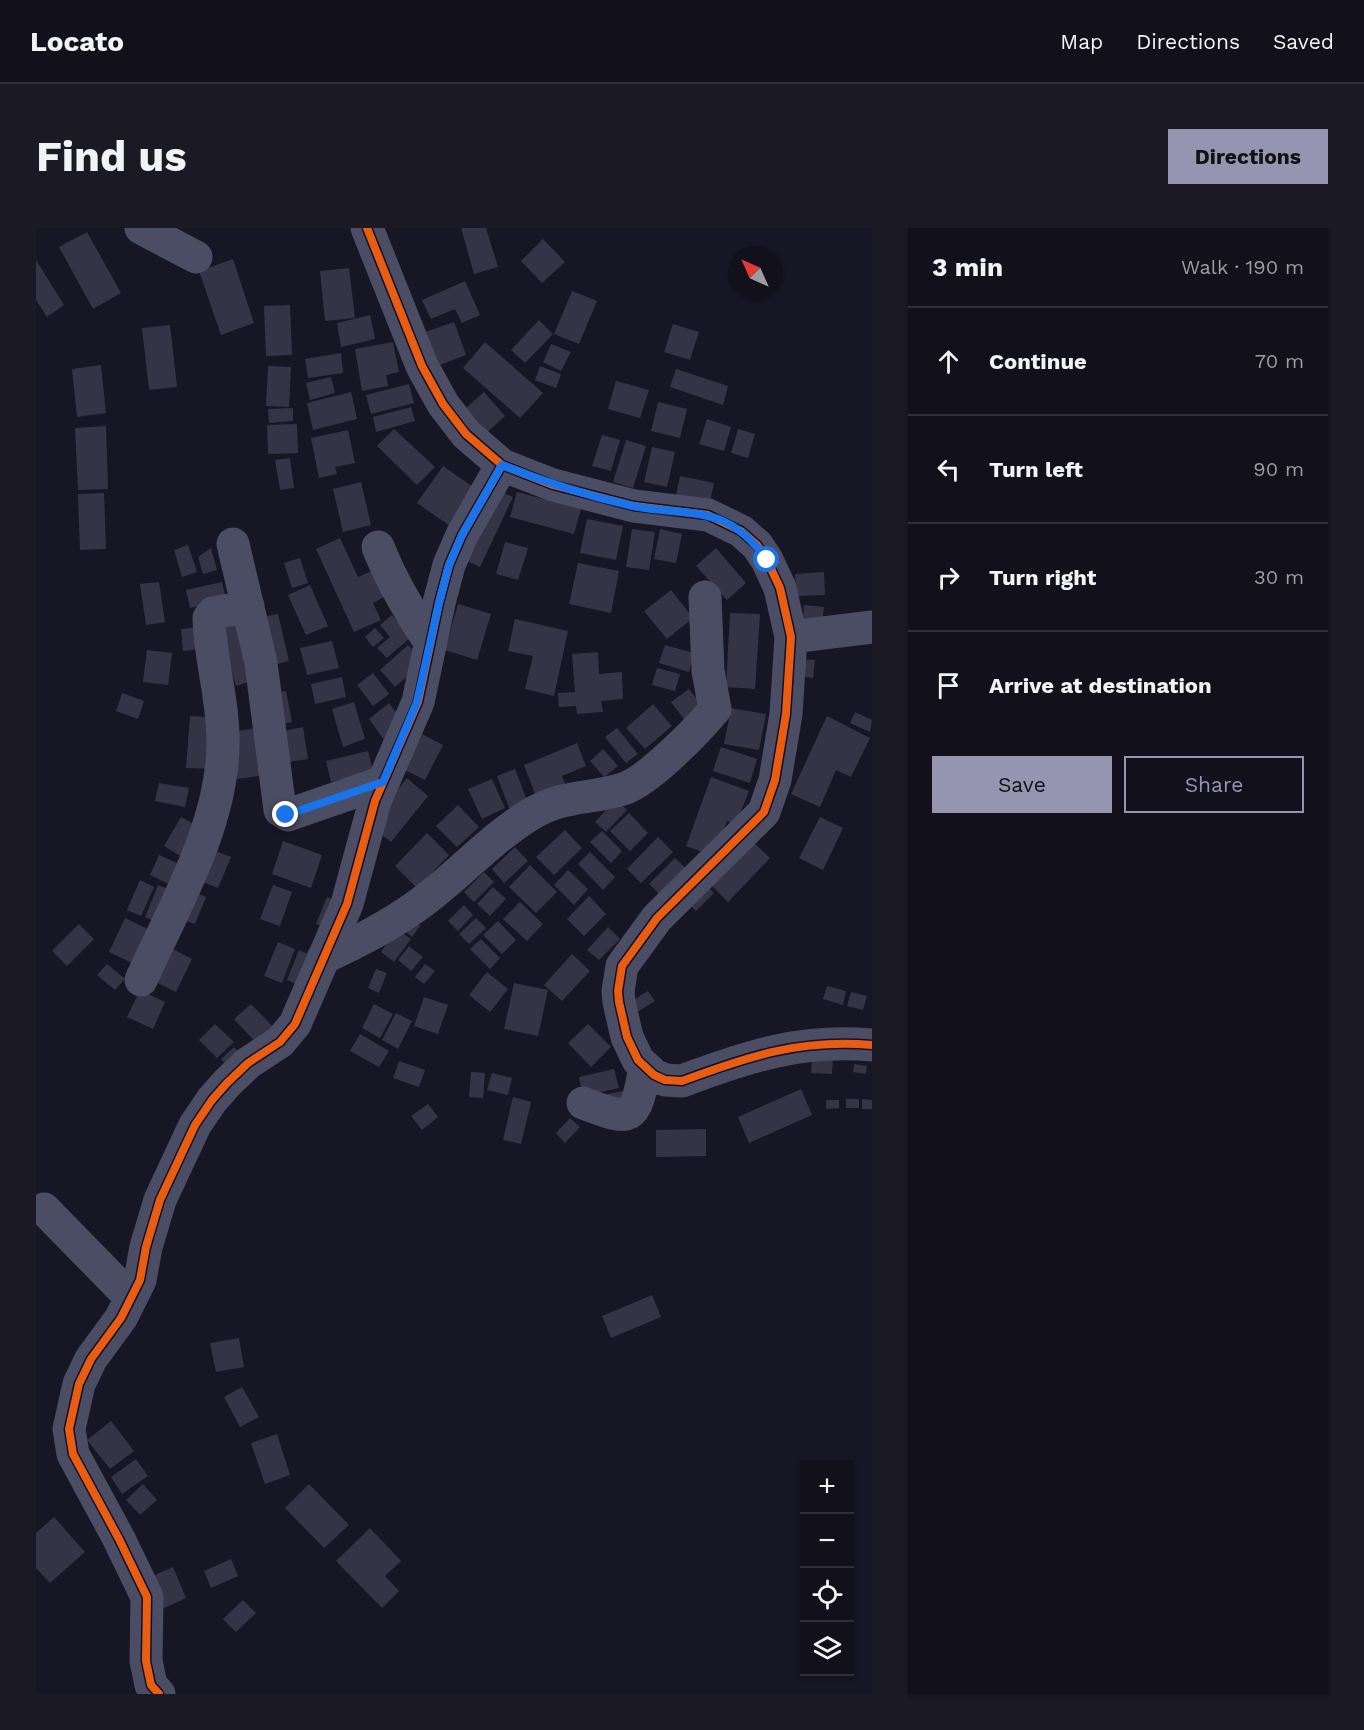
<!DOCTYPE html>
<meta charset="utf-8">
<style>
body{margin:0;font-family:"Work Sans",sans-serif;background:#1a1924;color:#f1f3f6}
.controls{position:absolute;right:18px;bottom:18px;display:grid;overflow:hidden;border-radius:0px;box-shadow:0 2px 4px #0004}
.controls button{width:54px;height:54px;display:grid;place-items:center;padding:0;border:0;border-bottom:2px solid #30303a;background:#11101b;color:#f1f3f6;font:30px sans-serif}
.compass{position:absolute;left:692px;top:18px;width:54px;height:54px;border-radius:50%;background:#11101b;box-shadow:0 2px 4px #0004;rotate:315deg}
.stop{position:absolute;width:18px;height:18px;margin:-14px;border:4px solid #1a73e8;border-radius:50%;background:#fff}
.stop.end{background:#1a73e8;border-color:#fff;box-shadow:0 2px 6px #0008}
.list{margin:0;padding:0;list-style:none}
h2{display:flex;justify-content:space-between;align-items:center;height:78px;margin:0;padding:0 24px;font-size:26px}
h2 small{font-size:20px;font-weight:400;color:#9c9da3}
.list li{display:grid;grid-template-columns:39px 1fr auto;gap:18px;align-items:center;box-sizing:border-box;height:108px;padding:0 24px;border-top:2px solid #30303a}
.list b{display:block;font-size:22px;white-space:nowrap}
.list em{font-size:20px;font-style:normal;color:#9c9da3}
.actions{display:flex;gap:12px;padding:18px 24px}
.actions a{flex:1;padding:14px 0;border:2px solid #9595b2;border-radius:0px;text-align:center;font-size:21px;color:#9595b2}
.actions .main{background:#9595b2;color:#111}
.icon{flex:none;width:33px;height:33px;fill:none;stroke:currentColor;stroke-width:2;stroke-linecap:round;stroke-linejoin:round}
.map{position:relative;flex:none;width:836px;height:1466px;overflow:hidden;border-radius:0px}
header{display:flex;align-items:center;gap:36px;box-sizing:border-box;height:84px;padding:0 30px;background:#11101b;border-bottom:2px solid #30303a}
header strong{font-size:28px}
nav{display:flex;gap:33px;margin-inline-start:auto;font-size:21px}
.intro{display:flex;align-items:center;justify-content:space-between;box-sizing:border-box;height:144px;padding:0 36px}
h1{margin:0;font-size:42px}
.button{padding:15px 27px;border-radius:0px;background:#9595b2;color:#111;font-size:21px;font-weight:700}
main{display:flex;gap:36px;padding:0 36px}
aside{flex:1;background:#11101b;border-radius:0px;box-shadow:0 2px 4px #0004}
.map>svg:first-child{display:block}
.building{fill:#353446}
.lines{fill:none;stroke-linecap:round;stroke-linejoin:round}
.minor{stroke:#4b4d65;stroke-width:33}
.cycleway-casing{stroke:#12102a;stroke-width:11}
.cycleway{stroke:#e95d12;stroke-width:8}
.route{stroke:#1a73e8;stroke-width:8}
</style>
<header>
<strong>Locato</strong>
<nav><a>Map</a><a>Directions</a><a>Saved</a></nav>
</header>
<div class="intro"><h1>Find us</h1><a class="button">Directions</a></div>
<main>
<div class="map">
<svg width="836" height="1466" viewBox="0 0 836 1466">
<rect width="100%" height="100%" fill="#171624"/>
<path class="building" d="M425 0H450L462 39 438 46Z
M51 4 85 65 57 81 23 19Z
M507 11 529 34 506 55 485 33Z
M197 31 218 95 185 107 163 43Z
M0 32 28 77 11 89 0 72Z
M313 40 319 90 289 93 284 43Z
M429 53 444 87 426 95 419 81 395 91 386 72Z
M536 63 561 73 543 116 518 106Z
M254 77 256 127 230 128 228 78Z
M334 87 339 111 305 119 301 95Z
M503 92 517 106 489 135 475 122Z
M418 94 430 127 401 138 389 104Z
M637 96 663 104 654 132 628 124Z
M134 97 141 159 113 162 106 100Z
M357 114 363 144 350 147 352 158 326 163 319 121Z
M449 114 507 165 484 190 427 140Z
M515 116 535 124 525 143 507 134Z
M305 125 307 145 272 150 269 131Z
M65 137 70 185 41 189 36 141Z
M232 138 255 139 253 179 230 178Z
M504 138 525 146 520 160 499 152Z
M640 141 692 158 687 177 634 159Z
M295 149 299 165 274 172 270 155Z
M580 153 613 162 604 190 572 181Z
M373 156 378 175 335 186 330 167Z
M315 164 321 191 277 202 271 175Z
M448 164 469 188 446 209 424 185Z
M622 174 651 181 644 210 615 203Z
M375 179 379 193 340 204 337 189Z
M257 180V193L233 195 232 181Z
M671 191 695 199 688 223 663 216Z
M261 196 262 225 232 226 231 197Z
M70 198 72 261 42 262 39 200Z
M358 201 399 239 381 257 341 218Z
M702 201 719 206 712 230 695 225Z
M312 202 319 235 299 239 301 246 283 250 275 210Z
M566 207 584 212 575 243 556 238Z
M590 212 610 218 597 260 577 254Z
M616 219 639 224 631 259 608 254Z
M254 230 258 260 244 262 239 232Z
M407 238 440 261 414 298 381 275Z
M644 248 678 255 673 279 639 272Z
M325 254 335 297 307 304 297 261Z
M457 260 477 269 444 339 425 330Z
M481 264 545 281 538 306 474 289Z
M68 265 70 321 44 322 42 266Z
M551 291 587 298 580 332 544 325Z
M596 301 619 304 613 342 590 339Z
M624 301 646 306 640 335 618 331Z
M304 310 322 349 340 341 352 367 337 375 345 392 318 404 280 321Z
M469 314 492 320 482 352 460 346Z
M152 317 161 344 146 349 138 322Z
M175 320 181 342 167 346 162 329Z
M680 320 710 355 691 372 660 338Z
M264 330 272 355 256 360 248 335Z
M542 335 583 343 575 385 533 376Z
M788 344 789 367 760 368 759 346Z
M123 354 129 394 110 397 104 356Z
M186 354 190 372 154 380 150 362Z
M274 357 292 398 270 407 252 367Z
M635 362 657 390 631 411 608 383Z
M422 376 455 386 441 432 409 422Z
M768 377 788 379 785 404 766 403Z
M694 385 724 386 719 461 690 459Z
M242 386 253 433 237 437 227 389Z
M356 387 375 409 351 430 341 420 354 409 344 397Z
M203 388 222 451 200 458 182 395Z
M479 391 532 403 518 468 489 461 497 428 472 423Z
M166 399 168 421 147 423 145 401Z
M339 400 348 410 337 419 329 409Z
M296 413 303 440 271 447 264 420Z
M372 417 388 434 359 459 344 442Z
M629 417 658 425 653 444 623 435Z
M111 422 136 425 132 457 107 454Z
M562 424 563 446 586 444 587 471 565 473 567 484 541 486 540 478 523 479 522 465 539 464 536 426Z
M762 431 779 432 777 450 761 448Z
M621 440 644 446 639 463 616 457Z
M337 445 353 466 337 478 321 457Z
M306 449 310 469 279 476 275 456Z
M653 461 669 481 651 495 635 474Z
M250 463 256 494 238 498 231 467Z
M86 465 108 473 102 491 80 483Z
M318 474 329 511 307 519 296 481Z
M353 475 369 496 348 512 333 491Z
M617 476 636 498 609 521 590 500Z
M695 480 730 486 723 522 688 516Z
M819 484 836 492 834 504 814 495Z
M154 488 173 489 176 541 150 540Z
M791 488 834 510 815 549 800 542 784 579 755 566Z
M267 499 272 531 253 534 248 503Z
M221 500 228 547 201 551 194 504Z
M581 500 602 526 590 535 569 509Z
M382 504 407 517 389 552 363 539Z
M541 515 550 538 526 548 531 561 500 569 488 537Z
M685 519 721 531 714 555 677 543Z
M567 521 582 538 568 549 554 533Z
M332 523 337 543 295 554 290 533Z
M479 541 492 575 474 582 461 548Z
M675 549 713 563 700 596 691 593 678 628 650 618Z
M371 550 392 568 355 614 333 597Z
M456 551 469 580 446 591 432 561Z
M123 555 153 560 149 579 119 573Z
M580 571 591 582 570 604 559 594Z
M422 577 443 599 421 619 400 598Z
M593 585 612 605 594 623 574 603Z
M145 589 163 599 146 629 128 618Z
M784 589 807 600 787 642 763 630Z
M529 602 546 620 518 647 500 629Z
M566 603 586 623 575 635 554 614Z
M391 605 413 627 381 660 359 638Z
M622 609 637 624 605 655 591 641Z
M713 610 734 630 692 674 672 654Z
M247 613 286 627 275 660 236 646Z
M479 619 492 633 468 655 456 641Z
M177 622 195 629 182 660 164 653Z
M554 624 579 649 567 662 542 636Z
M123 627 150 639 141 660 114 647Z
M639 630 656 646 630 672 613 656Z
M494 637 521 664 500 685 473 659Z
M532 642 552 661 538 677 518 657Z
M448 644 458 654 438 674 428 664Z
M104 652 118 659 105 688 91 682Z
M666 653 678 665 660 683 648 671Z
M122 657 139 664 125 696 109 689Z
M237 657 256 664 244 698 224 691Z
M457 659 470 671 454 688 441 676Z
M153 662 170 669 159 696 141 690Z
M553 668 570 686 548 708 531 691Z
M291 669 306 675 294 701 280 696Z
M484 674 507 696 491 713 467 691Z
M428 677 437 687 422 703 412 693Z
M372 689 384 698 376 709 364 699Z
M89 690 118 704 102 738 73 724Z
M440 690 450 700 433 716 423 706Z
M462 693 480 712 466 726 447 707Z
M43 696 58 711 31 738 16 723Z
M572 699 584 711 563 732 551 722Z
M361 701 375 711 358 734 345 724Z
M445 711 464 730 454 741 434 721Z
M242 714 259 721 246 755 228 748Z
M131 718 156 731 140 764 114 751Z
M373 718 387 729 375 743 362 732Z
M263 722 279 729 267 759 251 752Z
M536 726 554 743 526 773 508 757Z
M71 736 89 751 79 762 61 747Z
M389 736 399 743 388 756 379 749Z
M340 741 351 745 343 765 332 760Z
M451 744 472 761 454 784 433 767Z
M478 755 512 762 502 808 468 801Z
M791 758 810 763 807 777 787 771Z
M104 762 129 774 117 801 91 789Z
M612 763 619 773 598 786 591 776Z
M815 764 831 768 827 782 811 778Z
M388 769 412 777 402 806 378 798Z
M215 776 242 804 225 820 198 791Z
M338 776 357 786 344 810 326 800Z
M360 785 376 793 362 821 346 812Z
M179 796 198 814 181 830 163 812Z
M552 796 575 819 555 839 532 815Z
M324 806 353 823 343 839 314 823Z
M198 819 210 832 196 844 185 831Z
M776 826 797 828 796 846 775 845Z
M363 833 389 842 383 859 357 850Z
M818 836 831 838 830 846 817 844Z
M578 841 583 860 547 868 543 849Z
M435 844 449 845 447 870 433 869Z
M456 845 476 850 472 867 451 862Z
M765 861 776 887 713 915 702 889Z
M591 862 593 873 563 868Z
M477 869 495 874 485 916 467 912Z
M810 871H823V880H810Z
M826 871 836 872V881H826Z
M790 872H803V880L790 881Z
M392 876 402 889 386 902 375 888Z
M534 890 544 899 529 915 520 905Z
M670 901V928L620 929V902Z
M616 1067 625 1089 575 1110 566 1088Z
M203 1110 208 1139 180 1144 174 1115Z
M206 1159 223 1189 204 1199 188 1169Z
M75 1193 98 1223 74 1241 51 1212Z
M241 1206 254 1247 229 1256 215 1215Z
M100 1231 112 1248 86 1266 75 1249Z
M107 1256 121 1272 104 1287 90 1272Z
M273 1256 313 1297 288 1320 249 1280Z
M18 1289 49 1324 14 1355 0 1340V1305Z
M334 1300 365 1333 349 1348 363 1363 346 1380 300 1333Z
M195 1331 202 1348 175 1360 168 1343Z
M137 1339 150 1370 126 1381 112 1350Z
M207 1372 220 1385 200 1404 187 1391Z"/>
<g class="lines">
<path class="minor" d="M105 0 160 29
M331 0 386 138 407 176 430 206 466 237 517 257 598 278 672 287 705 303 721 317 731 332 744 360 755 409 750 486 739 552 728 584 621 690 586 738 582 763 583 774 591 809 602 832 618 847 629 852 646 853C713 828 764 811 836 817
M197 316 225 435 244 582 252 587 347 554
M342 319C356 354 373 383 394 414
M755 409 836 399
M287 730C320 715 353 698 382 677 421 649 452 613 492 588 526 566 552 572 587 561 612 553 661 503 679 481L672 443 669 369
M105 752C138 679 186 598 187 517 188 474 174 432 173 390L177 385 212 378
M547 875C598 895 599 892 609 840
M8 981 95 1070
M123 1466 115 1457 110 1433 111 1369 83 1311 37 1226 33 1201 43 1156 55 1131 85 1090 104 1052 110 1019 124 972 159 897 176 872 191 855 212 835 244 814 259 796 311 676 339 573 382 474 403 375 413 337 426 307 466 237"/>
<defs>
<path id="cycleway" d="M331 0 386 138 407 176 430 206 466 237 517 257 598 278 672 287 705 303 721 317 731 332 744 360 755 409 750 486 739 552 728 584 621 690 586 738 582 763 583 774 591 809 602 832 618 847 629 852 646 853C713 828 764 811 836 817
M123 1466 115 1457 110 1433 111 1369 83 1311 37 1226 33 1201 43 1156 55 1131 85 1090 104 1052 110 1019 124 972 159 897 176 872 191 855 212 835 244 814 259 796 311 676 339 573 382 474 403 375 413 337 426 307 466 237"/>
</defs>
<use href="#cycleway" class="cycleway-casing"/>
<use href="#cycleway" class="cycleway"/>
</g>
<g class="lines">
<path class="route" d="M250 587 347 554 381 474 403 375 413 337 426 307 466 237C508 254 552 268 597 278 655 289 691 275 731 332"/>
</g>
</svg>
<div class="controls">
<button>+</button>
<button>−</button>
<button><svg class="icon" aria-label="locate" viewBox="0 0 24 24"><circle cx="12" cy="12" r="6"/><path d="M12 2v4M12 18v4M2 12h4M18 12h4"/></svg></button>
<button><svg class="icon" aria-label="layers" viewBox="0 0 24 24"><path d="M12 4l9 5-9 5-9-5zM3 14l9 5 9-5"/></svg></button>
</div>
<svg class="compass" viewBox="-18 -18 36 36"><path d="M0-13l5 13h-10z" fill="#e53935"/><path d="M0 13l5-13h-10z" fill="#9c9da3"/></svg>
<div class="stop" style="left:731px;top:332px"></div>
<div class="stop end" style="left:250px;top:587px"></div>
</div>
<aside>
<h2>3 min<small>Walk · 190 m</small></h2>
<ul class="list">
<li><svg class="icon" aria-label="ahead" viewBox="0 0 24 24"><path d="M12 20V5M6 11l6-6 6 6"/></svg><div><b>Continue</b></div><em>70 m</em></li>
<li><svg class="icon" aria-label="left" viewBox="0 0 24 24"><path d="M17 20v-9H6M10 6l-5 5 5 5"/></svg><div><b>Turn left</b></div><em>90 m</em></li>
<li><svg class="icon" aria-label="right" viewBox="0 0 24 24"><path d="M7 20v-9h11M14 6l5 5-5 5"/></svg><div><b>Turn right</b></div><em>30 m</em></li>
<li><svg class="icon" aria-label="arrive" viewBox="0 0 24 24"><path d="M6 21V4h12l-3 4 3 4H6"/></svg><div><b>Arrive at destination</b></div></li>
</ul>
<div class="actions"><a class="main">Save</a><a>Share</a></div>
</aside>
</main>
